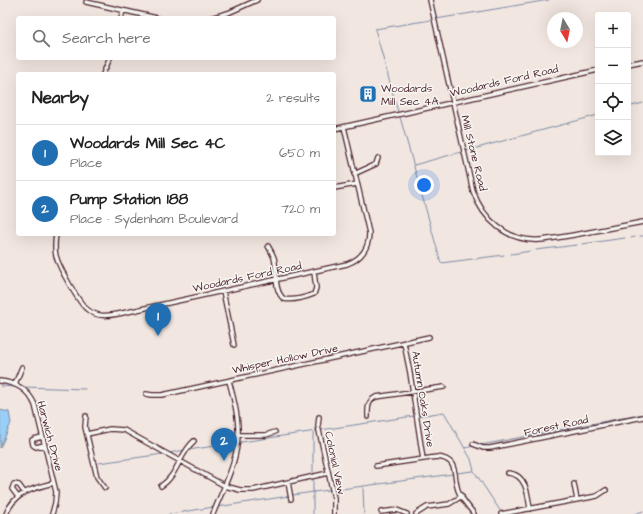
<!DOCTYPE html>
<meta charset="utf-8">
<style>
body{margin:0;font-family:"Architects Daughter",sans-serif;background:#f2f2f2;color:#222}
.controls{position:absolute;right:12px;top:12px;display:grid;overflow:hidden;border-radius:4px;box-shadow:0 4px 16px #0002}
.controls button{width:36px;height:36px;display:grid;place-items:center;padding:0;border:0;border-bottom:1px solid #e0e0e0;background:#fff;color:#222;font:20px sans-serif}
.compass{position:absolute;left:547px;top:12px;width:36px;height:36px;border-radius:50%;background:#fff;box-shadow:0 4px 16px #0002;rotate:170deg}
.you{position:absolute;left:424px;top:185px;width:14px;height:14px;margin:-10px;border:3px solid #fff;border-radius:50%;background:#1a73e8;box-shadow:0 0 0 6px #1a73e833}
.badge{display:grid;place-items:center;width:26px;height:26px;border-radius:50%;background:#1f6fb2;color:#fff;font-size:13px;font-weight:700}
.pin{position:absolute;translate:-50% -33px;filter:drop-shadow(0 1px 2px #0008)}
.pin::after{content:'';position:absolute;top:21px;width:14px;height:12px;background:inherit;clip-path:polygon(0 0,100% 0,50% 100%)}
.list{margin:0;padding:0;list-style:none}
h2{display:flex;justify-content:space-between;align-items:center;height:52px;margin:0;padding:0 16px;font-size:17px}
h2 small{font-size:13px;font-weight:400;color:#767676}
.list li{display:grid;grid-template-columns:26px 1fr auto;gap:12px;align-items:center;box-sizing:border-box;height:56px;padding:0 16px;border-top:1px solid #e0e0e0}
.list b{display:block;font-size:15px;white-space:nowrap}
.list p{margin:0;font-size:13px;white-space:nowrap;color:#767676}
.list em{font-size:13px;font-style:normal;color:#767676}
.icon{flex:none;width:22px;height:22px;fill:none;stroke:currentColor;stroke-width:2;stroke-linecap:round;stroke-linejoin:round}
.map{position:relative;flex:none;width:643px;height:514px;overflow:hidden}
.search{position:absolute;background:#fff;box-shadow:0 4px 16px #0002;left:16px;top:16px;width:320px;height:44px;display:flex;align-items:center;gap:10px;box-sizing:border-box;padding:0 14px;border-radius:4px;color:#767676;font-size:15px}
.panel{position:absolute;background:#fff;box-shadow:0 4px 16px #0002;left:16px;top:72px;width:320px;height:164px;border-radius:4px}
.map>svg:first-child{display:block}
.water{fill:#99cef7;stroke:#7988a5}
.lines{fill:none;stroke-linecap:round;stroke-linejoin:round}
.stream{stroke:#7988a5;stroke-width:1}
.minor-casing{stroke:#4a1f2b;stroke-width:6}
.minor{stroke:#f6f6f2;stroke-width:3.5}
.labels{text-anchor:middle;dominant-baseline:central;stroke-width:3;stroke-linejoin:round;paint-order:stroke}
.street-label{font-size:11px;fill:#4a1f2b;stroke:#f6f6f2}
.poi-label{font-size:11px;fill:#4a1f2b;stroke:#f6f6f2;text-anchor:start}
</style>
<div class="map">
<svg width="643" height="514" viewBox="0 0 643 514">
<rect width="100%" height="100%" fill="#f2e7e0"/>
<filter id="ink" filterUnits="userSpaceOnUse"><feTurbulence type="fractalNoise" baseFrequency=".025" numOctaves="2"/><feDisplacementMap in="SourceGraphic" scale="8" xChannelSelector="R" yChannelSelector="G"/><feConvolveMatrix kernelMatrix="1 2 1 2 8 2 1 2 1" color-interpolation-filters="sRGB"/></filter>
<g filter="url(#ink)">
<path class="water" d="M0 410 9 412 11 423 0 448Z"/>
<g class="lines">
<path class="stream" d="M436 19 549 0
M628 107 643 103
M398 112 375 29 431 20
M400 117 441 263 504 255
M466 151 598 115
M414 165 461 152
M640 236H643
M631 238 635 237
M582 244 625 238
M536 250 577 245
M511 254 531 251
M0 386 15 387
M23 387 85 389
M419 416 444 412 471 459 474 471 501 512
M321 430 414 416
M313 432V474
M481 445 643 414
M465 448 474 446
M188 450 316 431
M169 453 185 450
M99 463 163 454
M457 473 473 471
M313 479V514
M363 487 364 514
M334 490 453 474
M292 495 329 490
M217 507 289 496
M169 514 214 507
M635 514 643 511"/>
<defs>
<path id="minor" d="M430 0 473 191C483 220 508 242 540 240 553 239 567 236 579 234 601 230 622 226 643 222
M86 2 157 18
M121 18 123 11
M210 18 228 13 257 0
M628 64 643 61
M103 74 110 58
M334 129 598 70
M354 174 376 164 378 158
M334 188 357 184
M56 234C55 242 54 248 56 256 59 267 79 304 88 310 97 317 107 316 118 314L347 264C361 259 369 248 369 233L344 127
M268 246C271 251 275 257 275 263 277 275 274 291 284 299 294 301 304 298 314 294L316 288 314 272
M223 291 234 345
M404 343 410 373 423 459
M0 381C16 383 28 389 35 405L56 492 55 503 52 514
M15 384 22 367
M146 394 152 395H162L429 337
M86 416 85 427 97 477 105 488
M319 417 318 426 334 498V514
M368 417C368 409 367 401 376 397L444 387
M87 434 110 429 124 430 225 486 240 490H253L328 473
M238 435H266L275 432
M42 437 34 439 32 440 33 445 36 447 44 445
M473 444 483 448H490L643 417
M376 466 437 457C459 459 453 475 458 490 461 499 469 507 474 514
M508 473C526 474 528 494 530 509
M288 482 291 499
M574 484 577 500
M161 486C177 476 180 453 194 441
M18 497 12 489 14 484 19 485 24 492
M381 512 397 510 407 514
M6 514C14 493 33 488 53 483
M213 514C224 486 239 460 238 429 238 413 233 396 229 381
M416 514 427 507 449 504 462 496
M501 514 592 497 597 496 606 490"/>
</defs>
<use href="#minor" class="minor-casing"/>
<use href="#minor" class="minor"/>
</g>
</g>
<defs>
<symbol id="building-square" viewBox="-11 -11 22 22"><rect x="-9" y="-9" width="18" height="18" rx="4" fill="#1f6fb2" stroke="#f6f6f2"/><path d="M-4-6H4V6H1V3H-1V6H-4ZM-2.5-4.3h1.7v1.8h-1.7ZM.8-4.3h1.7v1.8H.8ZM-2.5-1h1.7V.8h-1.7ZM.8-1h1.7V.8H.8Z" fill="#fff"/></symbol>
</defs>
<g fill-rule="evenodd">
<use href="#building-square" x="358" y="84" width="20" height="20"/>
</g>
<g class="labels">
<g class="street-label">
<text transform="translate(504 81) rotate(-13)">Woodards Ford Road</text>
<text transform="translate(474 153) rotate(76)">Mill Stone Road</text>
<text transform="translate(247 277) rotate(-12)">Woodards Ford Road</text>
<text transform="translate(285 359) rotate(-12)">Whisper Hollow Drive</text>
<text transform="translate(423 399) rotate(81)">Autumn Oaks Drive</text>
<text transform="translate(556 426) rotate(-12)">Forest Road</text>
<text transform="translate(50 436) rotate(75)">Harwich Drive</text>
<text transform="translate(335 463) rotate(78)">Colonial View</text>
</g>
<g class="poi-label">
<text x="381" y="88">Woodards<tspan x="381" dy="13">Mill Sec 4A</tspan></text>
</g>
</g>
</svg>
<div class="controls">
<button>+</button>
<button>−</button>
<button><svg class="icon" aria-label="locate" viewBox="0 0 24 24"><circle cx="12" cy="12" r="6"/><path d="M12 2v4M12 18v4M2 12h4M18 12h4"/></svg></button>
<button><svg class="icon" aria-label="layers" viewBox="0 0 24 24"><path d="M12 4l9 5-9 5-9-5zM3 14l9 5 9-5"/></svg></button>
</div>
<svg class="compass" viewBox="-18 -18 36 36"><path d="M0-13l5 13h-10z" fill="#e53935"/><path d="M0 13l5-13h-10z" fill="#767676"/></svg>
<div class="you"></div>
<div class="pin badge" style="left:158px;top:336px">1</div>
<div class="pin badge" style="left:224px;top:461px">2</div>
<div class="search"><svg class="icon" aria-label="search" viewBox="0 0 24 24"><circle cx="10" cy="10" r="6"/><path d="M15 15l6 6"/></svg>Search here</div>
<section class="panel">
<h2>Nearby<small>2 results</small></h2>
<ul class="list">
<li><span class="badge">1</span><div><b>Woodards Mill Sec 4C</b><p>Place</p></div><em>650 m</em></li>
<li><span class="badge">2</span><div><b>Pump Station 188</b><p>Place · Sydenham Boulevard</p></div><em>720 m</em></li>
</ul>
</section>
</div>
